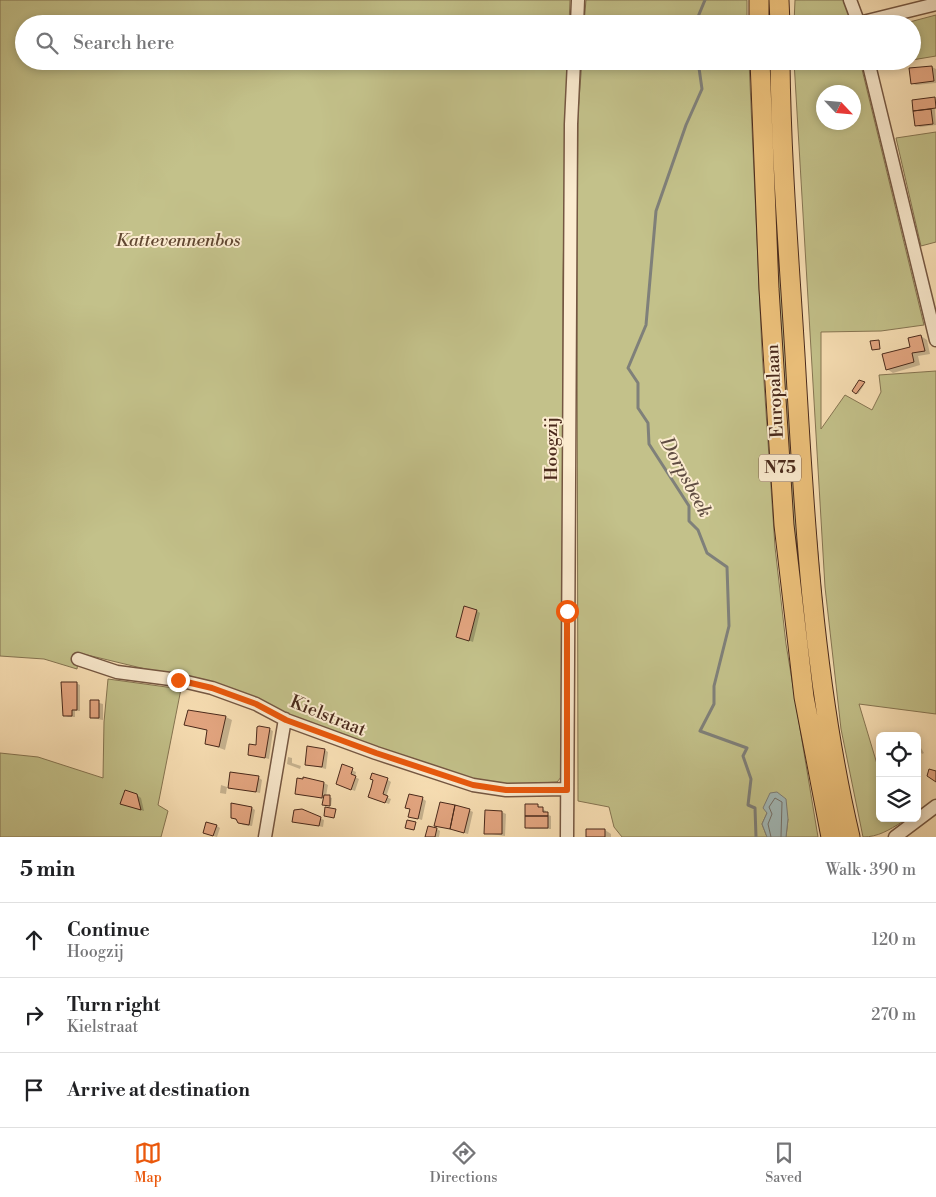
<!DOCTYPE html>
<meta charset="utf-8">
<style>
body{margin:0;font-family:"Libre Bodoni",serif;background:#f2f2f2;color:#202124}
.controls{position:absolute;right:15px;bottom:15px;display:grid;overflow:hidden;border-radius:8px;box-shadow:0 2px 8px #0003}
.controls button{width:45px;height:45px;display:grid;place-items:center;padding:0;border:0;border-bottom:1px solid #e0e0e0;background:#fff;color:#202124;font:25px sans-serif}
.compass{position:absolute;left:816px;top:85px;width:45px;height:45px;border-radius:50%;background:#fff;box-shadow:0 2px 8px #0003;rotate:116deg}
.stop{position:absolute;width:15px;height:15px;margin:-11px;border:4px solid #ea580c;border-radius:50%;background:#fff}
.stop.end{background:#ea580c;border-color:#fff;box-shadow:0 1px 5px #0008}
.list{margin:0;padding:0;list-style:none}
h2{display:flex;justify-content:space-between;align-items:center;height:65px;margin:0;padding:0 20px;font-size:21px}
h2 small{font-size:16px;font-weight:400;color:#757577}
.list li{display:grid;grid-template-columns:32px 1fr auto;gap:15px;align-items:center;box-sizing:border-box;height:75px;padding:0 20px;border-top:1px solid #e0e0e0}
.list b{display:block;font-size:19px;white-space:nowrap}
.list p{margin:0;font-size:16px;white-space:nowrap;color:#757577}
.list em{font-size:16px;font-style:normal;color:#757577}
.icon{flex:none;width:28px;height:28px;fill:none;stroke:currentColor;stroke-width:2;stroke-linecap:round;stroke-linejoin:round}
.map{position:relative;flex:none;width:936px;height:837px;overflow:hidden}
.search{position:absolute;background:#fff;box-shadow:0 2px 8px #0003;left:15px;right:15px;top:15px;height:55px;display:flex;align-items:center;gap:12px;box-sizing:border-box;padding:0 18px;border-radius:28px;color:#757577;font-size:19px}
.sheet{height:290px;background:#fff}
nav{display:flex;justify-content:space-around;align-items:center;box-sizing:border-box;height:70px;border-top:1px solid #e0e0e0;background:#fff;font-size:14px;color:#757577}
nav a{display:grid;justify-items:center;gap:2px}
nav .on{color:#ea580c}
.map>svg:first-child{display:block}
.green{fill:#c3c18a;stroke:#867552;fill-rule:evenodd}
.water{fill:#a3bab9;stroke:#7f807a}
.shadow{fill:#0003}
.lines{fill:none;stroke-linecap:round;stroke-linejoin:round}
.shore{stroke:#76726a;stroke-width:1}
.stream{stroke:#7f807a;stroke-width:3}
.building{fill:#e5a782;stroke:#49291b}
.minor-casing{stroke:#755742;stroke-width:15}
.highway-casing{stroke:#49291b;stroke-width:21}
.minor{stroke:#fbebcf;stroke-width:12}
.highway{stroke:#ecc07a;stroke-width:19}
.route{stroke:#ea580c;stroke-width:6}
.labels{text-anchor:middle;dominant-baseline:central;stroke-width:4;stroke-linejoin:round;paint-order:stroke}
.shield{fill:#fbebcf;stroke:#7e6351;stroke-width:1}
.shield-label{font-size:16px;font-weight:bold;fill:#49291b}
.park-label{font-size:18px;font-style:italic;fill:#614731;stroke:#fbebcf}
.street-label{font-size:18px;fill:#49291b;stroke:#fbebcf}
.water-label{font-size:19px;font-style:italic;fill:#604d42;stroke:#fbebcf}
</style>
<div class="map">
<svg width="936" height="837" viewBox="0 0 936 837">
<rect width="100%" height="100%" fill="#f9e0b5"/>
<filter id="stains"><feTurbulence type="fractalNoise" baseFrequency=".004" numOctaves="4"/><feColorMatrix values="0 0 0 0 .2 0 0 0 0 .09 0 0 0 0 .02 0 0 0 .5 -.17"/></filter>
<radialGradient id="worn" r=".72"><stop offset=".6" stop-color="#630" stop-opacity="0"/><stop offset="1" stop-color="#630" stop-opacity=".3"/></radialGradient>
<path class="green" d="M0 0H570L569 24H24V61H567L563 278 562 776 557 782 503 785 473 781 187 679 79 653 77 669 44 659 0 656Z
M586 0H747V24H584Z
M795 0H846L851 24H794Z
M936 15V56L912 60V24H902Z
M582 61H749L762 352 775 547 786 644 818 837H786L788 819 767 813 762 824 767 837H622L614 827 609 807 578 801 577 227 578 113Z
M766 61H774L843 837H838L813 710 788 500Z
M794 61H860L924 325 881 331 821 332V429L845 395 872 410 881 392 879 375 936 371V714L859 704 877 764 880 779V818H901L902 822C889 830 878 837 863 837L841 729 825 587ZM824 92H854V122H824Z
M936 132V242L921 246 896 138Z
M108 679 181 689 158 805 168 811 161 837H0V753L38 757 103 778 104 722Z"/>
<path class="water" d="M777 792 786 799 788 819 786 837H767L762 824 767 813 763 808 770 793Z"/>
<path class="shadow" d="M932 67 936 69V83L916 85 912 83Z
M934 99 936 125 920 127 916 125 914 101Z
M921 336 927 340 930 354 918 356 920 365 893 373 887 369 911 348Z
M860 382 864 385 858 394 854 391Z
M477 611 480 613 473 642 457 636Z
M76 683 80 685V711H75V717H68L64 715Z
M92 701 103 704V720L92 718Z
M226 717 232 720 225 750 206 743 208 731 186 724Z
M269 729 273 731 269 759 249 754Z
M921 748 924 753 922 754 919 749Z
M325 750 328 752 326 769 306 764Z
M288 757 292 758V763L301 766 300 769 287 764Z
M343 766 356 772 355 777 359 779 355 791 341 785Z
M258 777 262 780 260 793 230 787Z
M388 780 391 782 386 797 391 799 389 804 373 798Z
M324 783 328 785 326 796 332 798 331 806 324 805V799L296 793Z
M221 785 227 787 226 794 220 793Z
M137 795 141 798 144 811 126 805Z
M422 798 426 801 422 820 409 816 411 810 407 807Z
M526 806H538L546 811V814L551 816V829H530L526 827Z
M252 808 255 810 252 826 243 825 232 817Z
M469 810 473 812 468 834 436 825Z
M502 812 506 814 505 836 485 833Z
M310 813 324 820 323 827 294 821Z
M217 826 220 828 217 837 204 833Z
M437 829 440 831 439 837H428Z
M587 830H605L611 834V837H587Z"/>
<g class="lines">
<path class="shore" d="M771 837 768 824 772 814 769 807 775 798 782 802 781 837"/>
<path class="stream" d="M695 24 705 0
M698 61 702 89 686 125 656 211 646 325 628 368 638 383V408L648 423 649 444 689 506V521L698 530 707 553 727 567 729 626 714 686V704L700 731 747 748 743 756 751 779 748 805 755 808 756 837"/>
</g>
<path class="building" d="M932 66 934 81 911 84 909 68Z
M935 97 936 108 913 111 912 100Z
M931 109 933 124 915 126 913 111Z
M921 335 925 351 912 353 914 362 886 370 882 354 910 347 908 338Z
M879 340 880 349 872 350 870 341Z
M859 380 865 382 856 394 852 391Z
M464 606 477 610 469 641 456 637Z
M61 682H77V710H72V716H63Z
M90 700H99V718H90Z
M188 710 226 716 219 747 205 744 207 730 184 725Z
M259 726 270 728 265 758 248 755 249 744 256 745 257 727Z
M307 746 325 749 322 767 305 765Z
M342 764 353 768 351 774 356 776 351 790 336 784Z
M929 769 936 771V782L927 776Z
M230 772 259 776 256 792 228 788Z
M372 773 388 778 383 794 388 796 385 803 368 797 371 788 373 780 370 779Z
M303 777 324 782 322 798 295 794 297 778 303 779Z
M125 790 137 794 141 810 120 804Z
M409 794 423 797 418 819 408 817 410 809 405 808Z
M324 795H330V806L322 805Z
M440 802 455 805 450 829 434 826Z
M231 803 252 807 249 825 238 823 236 819 231 818Z
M525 804H538V807H543V812H548V816H525Z
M455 805 470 809 464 833 450 829Z
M325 807 336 809 334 818 324 816Z
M302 809 321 817 319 826 292 822 294 810Z
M485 810 502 811V834H484Z
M525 816H548V828H525Z
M407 820 416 822 414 830 405 828Z
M206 822 217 825 213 836 203 833Z
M428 826 437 828 435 837H425Z
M586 829H605V837H586Z"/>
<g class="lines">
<defs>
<path id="minor" d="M850 0 859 24
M859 23 936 4
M577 24 578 0
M868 61 936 340
M78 659 117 672 178 680 212 688 256 704 286 720 376 753 473 785 506 790 567 789
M265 837 285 719
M567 837 571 124 574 61
M895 837 936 806"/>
<path id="highway" d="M759 0V24
M779 0 780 24
M760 61 769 289 784 525 804 697 831 837
M780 61C781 159 789 257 795 355 804 516 813 679 850 837"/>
</defs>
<use href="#minor" class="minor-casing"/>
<use href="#highway" class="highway-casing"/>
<use href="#minor" class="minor"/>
<use href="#highway" class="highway"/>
</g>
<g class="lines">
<path class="route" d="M178 680 212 688 256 704 286 720 376 753 473 785 506 790H567V611"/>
</g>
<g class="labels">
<rect class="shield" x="759" y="454.5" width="42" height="27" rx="4"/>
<g class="shield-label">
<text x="780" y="468">N75</text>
</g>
<g class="park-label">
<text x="178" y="240">Kattevennenbos</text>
</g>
<g class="street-label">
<text transform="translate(775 391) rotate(-93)">Europalaan</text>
<text transform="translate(551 449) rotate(-90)">Hoogzij</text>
<text transform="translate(328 716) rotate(22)">Kielstraat</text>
</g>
<g class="water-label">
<text transform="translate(686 477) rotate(62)">Dorpsbeek</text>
</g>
</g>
<rect width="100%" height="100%" filter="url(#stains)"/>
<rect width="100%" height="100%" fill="url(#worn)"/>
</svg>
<div class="controls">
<button><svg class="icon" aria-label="locate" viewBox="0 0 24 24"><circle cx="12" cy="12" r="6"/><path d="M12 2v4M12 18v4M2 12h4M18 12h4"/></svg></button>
<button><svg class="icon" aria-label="layers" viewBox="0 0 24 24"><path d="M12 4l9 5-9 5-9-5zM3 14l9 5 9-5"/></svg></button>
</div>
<svg class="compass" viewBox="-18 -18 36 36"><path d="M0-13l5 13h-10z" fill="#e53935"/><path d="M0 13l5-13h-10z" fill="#757577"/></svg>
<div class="stop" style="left:567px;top:611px"></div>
<div class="stop end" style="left:178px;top:680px"></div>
<div class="search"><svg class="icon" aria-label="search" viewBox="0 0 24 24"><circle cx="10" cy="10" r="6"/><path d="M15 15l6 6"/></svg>Search here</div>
</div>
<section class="sheet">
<h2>5 min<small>Walk · 390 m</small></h2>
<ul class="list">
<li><svg class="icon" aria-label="ahead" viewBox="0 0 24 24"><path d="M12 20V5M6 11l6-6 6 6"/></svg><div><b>Continue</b><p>Hoogzij</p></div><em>120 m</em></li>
<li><svg class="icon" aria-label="right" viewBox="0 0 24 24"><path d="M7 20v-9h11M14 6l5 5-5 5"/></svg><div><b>Turn right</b><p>Kielstraat</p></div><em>270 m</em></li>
<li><svg class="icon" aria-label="arrive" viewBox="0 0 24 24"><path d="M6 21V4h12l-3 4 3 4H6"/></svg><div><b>Arrive at destination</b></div></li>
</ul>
</section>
<nav>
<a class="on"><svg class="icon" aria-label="map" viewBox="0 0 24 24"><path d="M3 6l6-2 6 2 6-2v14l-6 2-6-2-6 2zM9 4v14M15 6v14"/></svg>Map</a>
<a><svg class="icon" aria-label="directions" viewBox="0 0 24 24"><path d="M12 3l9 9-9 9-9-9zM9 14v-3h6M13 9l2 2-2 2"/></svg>Directions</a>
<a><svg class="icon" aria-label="saved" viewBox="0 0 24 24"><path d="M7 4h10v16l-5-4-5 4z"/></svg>Saved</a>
</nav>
